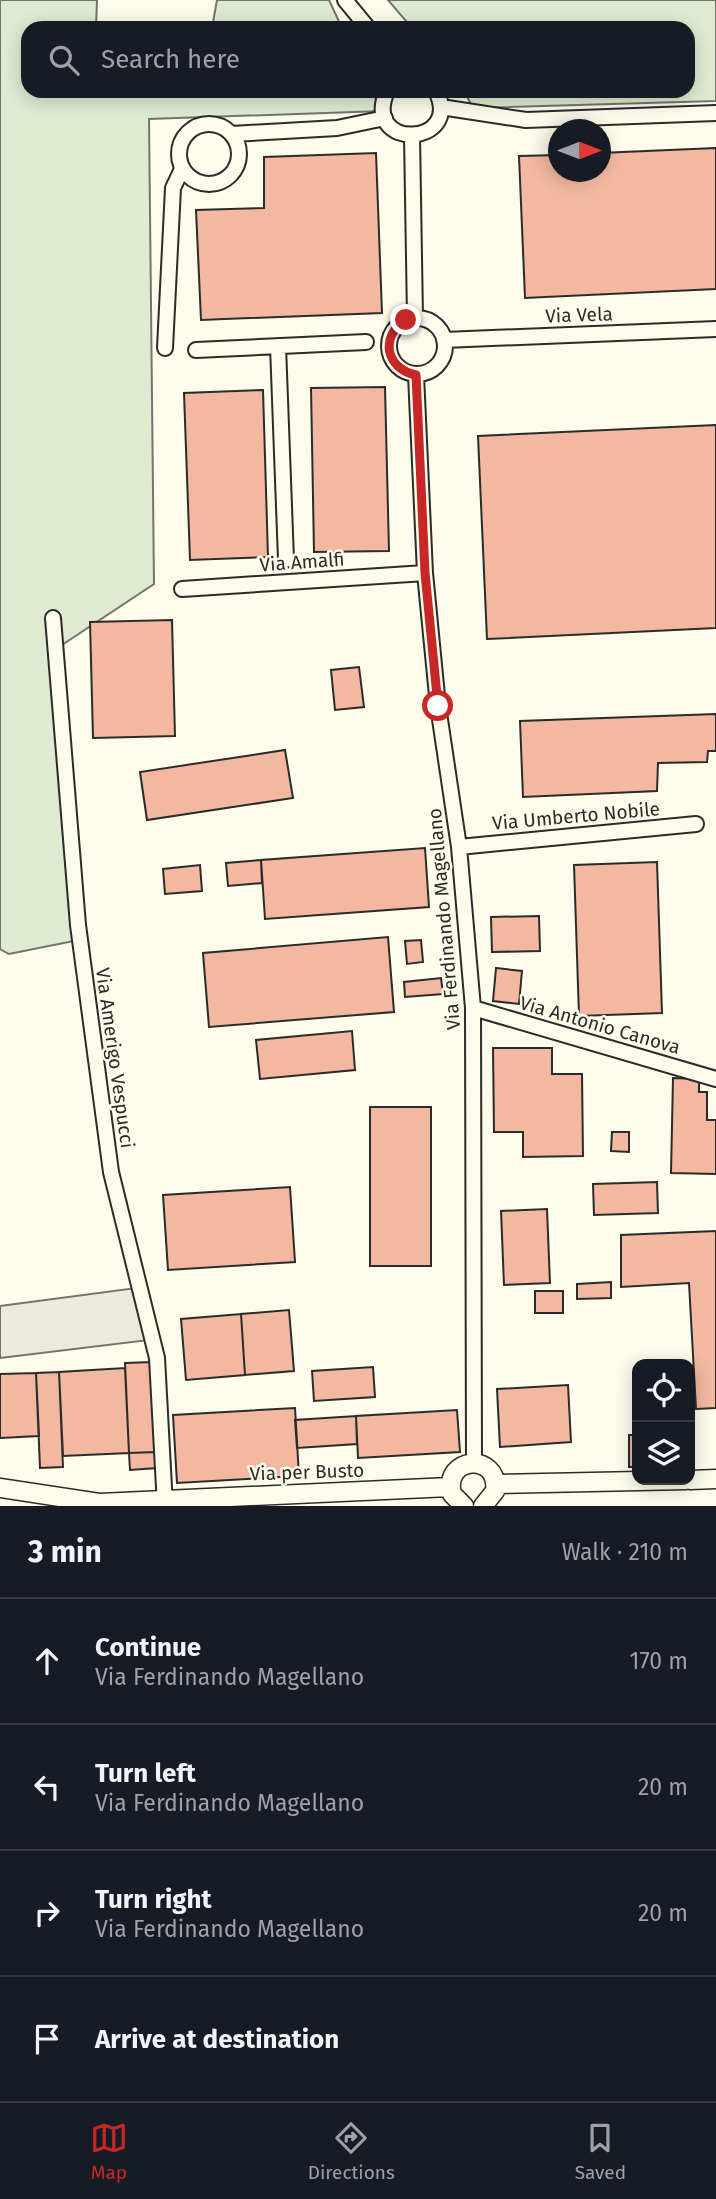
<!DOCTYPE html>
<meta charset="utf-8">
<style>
body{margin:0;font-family:"Fira Sans",sans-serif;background:#20242c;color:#f1f3f6}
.controls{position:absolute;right:21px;bottom:21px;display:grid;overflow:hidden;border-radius:14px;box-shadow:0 4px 18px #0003}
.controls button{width:63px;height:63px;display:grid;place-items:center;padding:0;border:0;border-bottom:2px solid #363941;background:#171b24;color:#f1f3f6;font:35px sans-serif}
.compass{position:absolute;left:548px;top:119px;width:63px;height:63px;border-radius:50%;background:#171b24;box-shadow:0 4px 18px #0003;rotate:90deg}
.stop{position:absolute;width:21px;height:21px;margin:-16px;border:5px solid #c62828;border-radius:50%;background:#fff}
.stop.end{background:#c62828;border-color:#fff;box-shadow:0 2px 7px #0008}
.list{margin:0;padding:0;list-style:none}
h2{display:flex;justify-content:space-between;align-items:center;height:91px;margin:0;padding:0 28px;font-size:30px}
h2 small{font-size:23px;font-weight:400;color:#9ea1a6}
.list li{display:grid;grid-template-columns:46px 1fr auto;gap:21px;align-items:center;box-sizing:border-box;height:126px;padding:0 28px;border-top:2px solid #363941}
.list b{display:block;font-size:26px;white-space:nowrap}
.list p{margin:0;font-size:23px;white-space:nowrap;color:#9ea1a6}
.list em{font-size:23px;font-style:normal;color:#9ea1a6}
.icon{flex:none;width:38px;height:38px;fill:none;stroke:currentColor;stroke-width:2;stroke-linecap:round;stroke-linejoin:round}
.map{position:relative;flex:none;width:716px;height:1506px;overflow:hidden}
.search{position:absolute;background:#171b24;box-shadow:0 4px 18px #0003;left:21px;right:21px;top:21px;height:77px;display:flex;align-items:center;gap:18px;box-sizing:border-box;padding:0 24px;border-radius:21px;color:#9ea1a6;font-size:26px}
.sheet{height:595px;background:#171b24}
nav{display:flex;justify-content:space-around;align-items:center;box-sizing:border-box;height:98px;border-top:2px solid #363941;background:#171b24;font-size:19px;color:#9ea1a6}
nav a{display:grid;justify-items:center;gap:4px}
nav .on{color:#c62828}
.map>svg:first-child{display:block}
.green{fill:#deebd1;stroke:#74746e;stroke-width:2}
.parking{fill:#eceadb;stroke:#74746e;stroke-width:2}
.building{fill:#f2b8a0;stroke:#2b2b2b;stroke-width:2}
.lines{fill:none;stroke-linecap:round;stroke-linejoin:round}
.minor-casing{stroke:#2b2b2b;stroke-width:18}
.major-casing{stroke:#2b2b2b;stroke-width:21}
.minor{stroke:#fdfbea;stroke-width:14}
.major{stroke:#fdfbea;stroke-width:18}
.route{stroke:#c62828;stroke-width:9}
.labels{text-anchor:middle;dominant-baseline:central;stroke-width:5;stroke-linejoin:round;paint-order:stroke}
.street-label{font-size:19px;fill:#2b2b2b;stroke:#fdfbea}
</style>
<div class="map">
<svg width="716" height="1506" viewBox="0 0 716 1506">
<rect width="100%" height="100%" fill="#fdfbea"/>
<path class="green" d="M0 0H97L96 28H28V91H372L382 111 149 119 154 584 62 645 84 939 9 954 0 949Z
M217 0H329L342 28H212Z
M388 0H716V101L473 108 464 91H688V28H412Z"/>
<path class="parking" d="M136 1288 149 1340 0 1358V1306Z"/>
<path class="building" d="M716 148V289L525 298 519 156 558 155V172H600V153Z
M376 153 382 313 201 320 196 210 264 208V157Z
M385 387 389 551 314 552 311 388Z
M263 390 268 557 190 560 184 393Z
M716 425V628L487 639 478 436Z
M172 620 175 736 93 738 90 622Z
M359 667 364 707 335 710 331 670Z
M716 714V751H708L707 762 658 763 657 791 523 797 520 721Z
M285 750 293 798 147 820 140 772Z
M425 848 429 907 265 919 261 860Z
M261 860 262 883 228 886 226 863Z
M657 862 662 1013 579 1016 574 865Z
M200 865 202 891 165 894 163 869Z
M539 916 540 951 492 952 491 917Z
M388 937 394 1012 209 1027 203 953Z
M421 940 423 962 407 964 405 941Z
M496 968 522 971 519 1004 493 1001Z
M441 978 443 994 405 997 404 982Z
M352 1031 355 1070 260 1079 256 1040Z
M493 1048H552V1074H582L583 1156 523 1157V1132H494Z
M673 1078 699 1079V1092H707V1120H716V1174L671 1173Z
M370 1107H431V1266H370Z
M612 1132H629V1152L611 1151Z
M657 1182 658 1213 594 1215 593 1184Z
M290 1187 295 1262 168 1270 163 1195Z
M547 1209 550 1283 504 1285 501 1211Z
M716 1231V1408L696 1409 689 1283 621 1287V1235Z
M611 1282V1298L577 1299V1284Z
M535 1291H563V1313H535Z
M289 1310 294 1371 245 1375 241 1314Z
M241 1314 245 1375 186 1380 181 1319Z
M152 1362 156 1452 129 1453 125 1363Z
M373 1367 375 1397 314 1401 312 1371Z
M125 1368 129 1453 63 1456 59 1372Z
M59 1372 63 1467 40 1468 36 1373Z
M36 1373 39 1436 0 1438V1374Z
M568 1385 571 1442 500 1447 497 1389Z
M295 1408 299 1476 177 1483 173 1415Z
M457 1410 460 1452 358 1458 356 1416Z
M356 1416 357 1444 297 1448 295 1420Z
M629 1435H637V1467H629Z
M156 1452 157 1468 130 1470 129 1453Z"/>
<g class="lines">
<defs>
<path id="minor" d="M345 0 368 28
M387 91C361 151 464 147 436 91
M441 107 526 120 716 113
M179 154a30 30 0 1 1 60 0a30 30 0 1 1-60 0Z
M232 134 337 128 385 118
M412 136 415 318
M389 346a28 28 0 1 1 56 0a28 28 0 1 1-56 0Z
M444 340 716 329
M278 346 286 560
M165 348 173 188 182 169
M196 350 366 342
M416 375 425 573 438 706 459 847 473 1008 474 1462
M182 589 425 573
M53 618 78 925 111 1172 157 1358 165 1506
M459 847 696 824
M473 1008 716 1079"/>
<path id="major" d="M690 1480 716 1479
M496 1484 686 1480
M0 1488 99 1503 450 1487
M464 1506 452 1494C442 1456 500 1452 495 1491L483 1506"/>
</defs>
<use href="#minor" class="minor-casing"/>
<use href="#major" class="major-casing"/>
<use href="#minor" class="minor"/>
<use href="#major" class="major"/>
</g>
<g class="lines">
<path class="route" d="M406 320C379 336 386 369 416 375L425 573 438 706"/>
</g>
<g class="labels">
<g class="street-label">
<text transform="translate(579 315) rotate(-2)">Via Vela</text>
<text transform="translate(302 562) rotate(-4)">Via Amalfi</text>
<text transform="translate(576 816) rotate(-5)">Via Umberto Nobile</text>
<text transform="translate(444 919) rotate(-95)">Via Ferdinando Magellano</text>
<text transform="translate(600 1025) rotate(16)">Via Antonio Canova</text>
<text transform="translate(115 1058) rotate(82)">Via Amerigo Vespucci</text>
<text transform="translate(307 1472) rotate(-2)">Via per Busto</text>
</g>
</g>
</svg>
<div class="controls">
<button><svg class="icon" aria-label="locate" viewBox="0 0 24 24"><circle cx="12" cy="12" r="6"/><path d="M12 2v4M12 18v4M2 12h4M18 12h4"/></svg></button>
<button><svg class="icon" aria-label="layers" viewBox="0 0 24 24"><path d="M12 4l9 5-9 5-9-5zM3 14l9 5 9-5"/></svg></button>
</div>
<svg class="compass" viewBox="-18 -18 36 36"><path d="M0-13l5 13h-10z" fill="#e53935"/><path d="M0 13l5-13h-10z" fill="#9ea1a6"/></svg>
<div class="stop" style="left:438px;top:706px"></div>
<div class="stop end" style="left:406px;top:320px"></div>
<div class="search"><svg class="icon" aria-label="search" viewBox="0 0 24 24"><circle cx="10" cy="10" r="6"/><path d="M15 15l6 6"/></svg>Search here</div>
</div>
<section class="sheet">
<h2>3 min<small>Walk · 210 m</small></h2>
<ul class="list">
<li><svg class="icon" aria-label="ahead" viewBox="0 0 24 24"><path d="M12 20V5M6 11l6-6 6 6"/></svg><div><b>Continue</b><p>Via Ferdinando Magellano</p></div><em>170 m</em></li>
<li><svg class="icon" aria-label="left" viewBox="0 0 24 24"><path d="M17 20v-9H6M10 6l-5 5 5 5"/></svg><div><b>Turn left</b><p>Via Ferdinando Magellano</p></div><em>20 m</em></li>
<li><svg class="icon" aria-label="right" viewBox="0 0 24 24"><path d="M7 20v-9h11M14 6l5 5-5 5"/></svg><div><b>Turn right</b><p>Via Ferdinando Magellano</p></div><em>20 m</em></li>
<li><svg class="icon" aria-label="arrive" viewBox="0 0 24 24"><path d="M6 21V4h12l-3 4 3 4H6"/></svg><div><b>Arrive at destination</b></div></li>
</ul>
</section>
<nav>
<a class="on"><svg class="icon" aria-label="map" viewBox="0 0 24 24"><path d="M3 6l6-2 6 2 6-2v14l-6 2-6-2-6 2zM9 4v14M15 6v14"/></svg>Map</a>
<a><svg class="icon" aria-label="directions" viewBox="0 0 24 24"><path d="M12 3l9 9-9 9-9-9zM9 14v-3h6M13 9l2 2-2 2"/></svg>Directions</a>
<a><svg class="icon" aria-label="saved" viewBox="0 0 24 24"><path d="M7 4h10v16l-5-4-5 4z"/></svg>Saved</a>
</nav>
